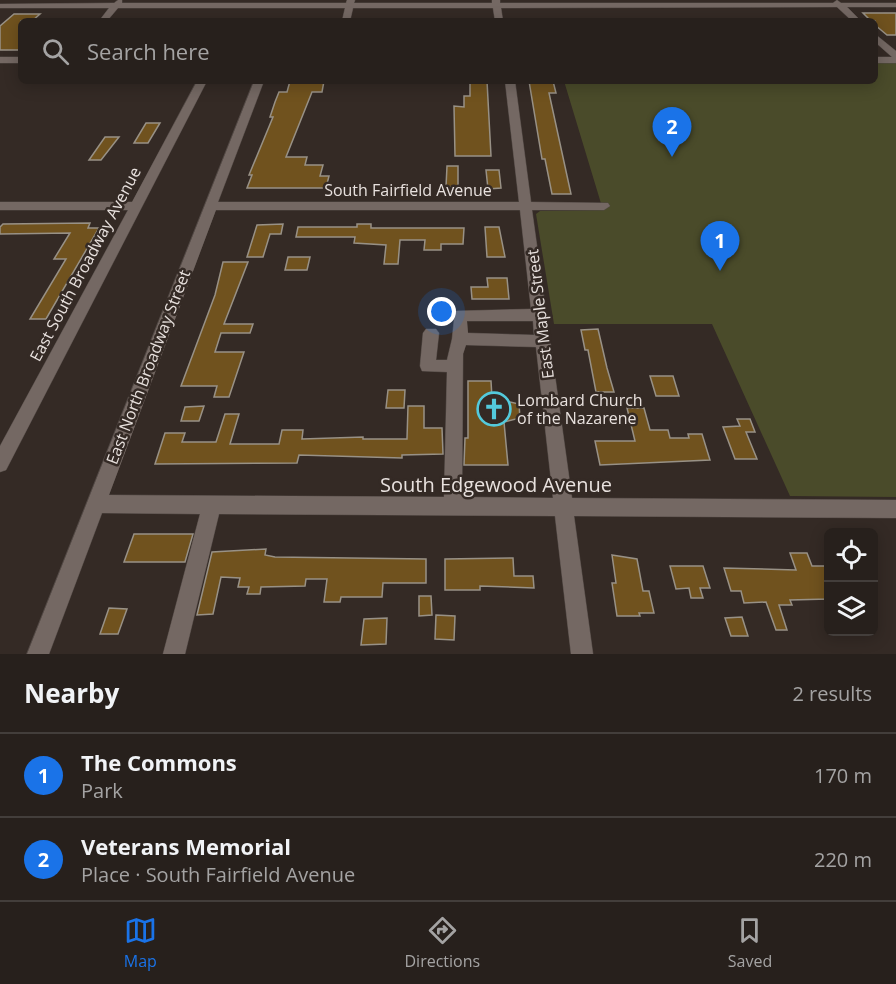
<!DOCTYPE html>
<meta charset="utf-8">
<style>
body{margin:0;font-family:"Open Sans",sans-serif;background:#332d29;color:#f1f3f6}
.controls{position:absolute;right:18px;bottom:18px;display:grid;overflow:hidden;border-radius:9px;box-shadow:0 3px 15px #0003}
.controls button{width:54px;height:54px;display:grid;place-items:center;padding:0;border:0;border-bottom:2px solid #433e3b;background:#27201c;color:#f1f3f6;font:30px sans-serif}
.you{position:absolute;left:442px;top:312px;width:21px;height:21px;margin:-15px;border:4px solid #fff;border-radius:50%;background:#1a73e8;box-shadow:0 0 0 9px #1a73e833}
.badge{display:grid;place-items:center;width:39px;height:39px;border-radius:50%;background:#1a73e8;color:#fff;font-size:20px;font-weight:700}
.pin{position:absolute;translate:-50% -50px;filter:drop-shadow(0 2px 3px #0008)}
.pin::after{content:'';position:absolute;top:32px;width:21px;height:18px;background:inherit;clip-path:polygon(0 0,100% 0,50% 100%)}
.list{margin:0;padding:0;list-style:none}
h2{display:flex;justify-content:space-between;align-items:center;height:78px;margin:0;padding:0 24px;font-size:26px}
h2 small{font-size:20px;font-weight:400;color:#a4a3a3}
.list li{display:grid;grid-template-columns:39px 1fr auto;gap:18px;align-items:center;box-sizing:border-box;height:84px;padding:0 24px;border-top:2px solid #433e3b}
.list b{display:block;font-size:22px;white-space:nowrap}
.list p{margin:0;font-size:20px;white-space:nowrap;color:#a4a3a3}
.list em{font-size:20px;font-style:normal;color:#a4a3a3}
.icon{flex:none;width:33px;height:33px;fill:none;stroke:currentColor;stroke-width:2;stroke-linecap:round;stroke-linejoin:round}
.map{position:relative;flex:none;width:896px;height:654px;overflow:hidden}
.search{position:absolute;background:#27201c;box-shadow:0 3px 15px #0003;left:18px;right:18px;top:18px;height:66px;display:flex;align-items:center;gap:15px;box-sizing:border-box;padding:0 21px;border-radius:9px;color:#a4a3a3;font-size:22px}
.sheet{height:246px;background:#27201c}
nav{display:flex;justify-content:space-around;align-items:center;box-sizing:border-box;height:84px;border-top:2px solid #433e3b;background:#27201c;font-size:16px;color:#a4a3a3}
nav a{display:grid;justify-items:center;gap:3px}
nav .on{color:#1a73e8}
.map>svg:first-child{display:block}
.green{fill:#4a4b2a}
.building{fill:#70521e;stroke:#989186;stroke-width:1.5}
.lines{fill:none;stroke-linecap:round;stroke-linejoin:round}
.minor-casing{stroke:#514844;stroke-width:1}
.minor{fill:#746863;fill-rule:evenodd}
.labels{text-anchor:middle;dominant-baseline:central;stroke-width:5;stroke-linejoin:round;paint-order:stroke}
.street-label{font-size:16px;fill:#e8e1de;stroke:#342a25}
.poi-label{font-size:16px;fill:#e8e1de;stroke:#342a25;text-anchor:start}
.near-street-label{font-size:20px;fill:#e8e1de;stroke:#342a25}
</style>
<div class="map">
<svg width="896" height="654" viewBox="0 0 896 654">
<rect width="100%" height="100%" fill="#342a25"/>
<path class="green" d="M875 63H896V497L790 496 712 324H554L536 214 540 211 603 210 564 81H875Z"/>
<path class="building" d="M863 13H896V35H887L875 25V21H871Z
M14 14H40L32 21H21V50H0V26Z
M290 81H324L322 92H312L286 157H307L305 165H323L320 176H329L326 188H247L252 175H249L273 117H270L275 102 279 92H287Z
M470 81H487L491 156H455L454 106 464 107V96H470Z
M529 81H553L556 93H549L571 194H552L545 159H542Z
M146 123H160L148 143H134Z
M105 137H119L101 160H89Z
M447 166H458V187H446Z
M486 170H499L501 188 488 189Z
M90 223 88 228H99L46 319H30L66 259H54L70 233 0 234V227L3 224Z
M283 224 281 234H270L263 257H247L257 225Z
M357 224H371V228H464L463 244H441V250H424L425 240H400L398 264H384L386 245 354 243 355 237H296L298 227H357Z
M485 227H499L505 257H487Z
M288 257H310L307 270H285Z
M223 262H248L224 324H253L250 333H221L215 352H244L229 397H214L217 386H181L215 295Z
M487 278H507L509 299H472L471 287H488Z
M598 329 607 368 614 392H596L588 350H585L581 330Z
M650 376H673L679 396H656Z
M468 381H491L492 398 519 404 520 418 504 422 508 465H464L465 438H468Z
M388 390H405L404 408H386Z
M204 406 199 421H181L185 407Z
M408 406H424V428H442L443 454 402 455V458L299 455 297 463 155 464 165 433H185L182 442H216L225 414H239L230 444H279L282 430H303L302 439 363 437V439H407Z
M627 408H644L650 430H668L670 438H689L688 434H702L710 460 600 465 595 441H635Z
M737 419H750L755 432H746L757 459H735L723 427 740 426Z
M134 534H193L185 562H124Z
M266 549 265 555 275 557 426 559V583H383L382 597H341L340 602H324L327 579H306L305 586 261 587 260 594H247L249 587H238L240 578 221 577 213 614 197 615 212 552Z
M790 553H807L812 566H826L828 599 790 600 792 605H779L787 630H776L766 602 744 603 741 591H731L724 568 796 570Z
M612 555 637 559 643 591H649L654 613H639L640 616H617L612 583H616Z
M513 558 514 576H533L534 588 480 586V590H445V559Z
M670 566H703L710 588H700L703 598H691L689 588 676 589Z
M419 596H431L432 615 419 616Z
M109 608 127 609 118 634H100Z
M436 615 455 616 454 640 435 639Z
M742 617 748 636H731L725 618Z
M387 618 386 644 361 645 364 619Z"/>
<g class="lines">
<defs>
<path id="minor" d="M118 0H122V3H346L347 0H355L354 3H492V0H500V3H833L837 0 841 3H896V7H847L861 21H852L837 7 501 8 503 21H495L493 8H353L350 21H342L345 8H118L107 21H99L109 8H0V4L114 3Z
M875 34 896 51V63H875V57H892L875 42Z
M0 57H21V63H0Z
M197 81H207L6 470 0 472V446L128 210H0V202H132Z
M254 81H264L218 202H519L505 81H515L531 202 608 203 610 206 604 210H532L572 498 896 500V518L574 516 593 654H571L555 516 219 514 185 654H163L200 514 102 513 49 654H27ZM216 210H520L531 309 455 311 452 339 447 360H436L439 333 436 329H426L423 333 420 366 422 371 447 372 444 497 109 495ZM467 321H533L534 335 468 333ZM466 345 536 347 553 498 462 497 463 354Z"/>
</defs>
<use href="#minor" class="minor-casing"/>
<use href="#minor" class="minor"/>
</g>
<defs>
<symbol id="church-ring" viewBox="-11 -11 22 22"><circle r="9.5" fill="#342a25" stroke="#53cadc" stroke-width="1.5"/><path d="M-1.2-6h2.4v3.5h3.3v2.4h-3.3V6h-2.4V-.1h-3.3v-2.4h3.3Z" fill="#53cadc"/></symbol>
</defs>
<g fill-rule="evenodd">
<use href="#church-ring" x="475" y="390" width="38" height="38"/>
</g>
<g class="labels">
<g class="street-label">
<text x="408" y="190">South Fairfield Avenue</text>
<text transform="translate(85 264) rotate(-62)">East South Broadway Avenue</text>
<text transform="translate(540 314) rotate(-97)">East Maple Street</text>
<text transform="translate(148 367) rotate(-69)">East North Broadway Street</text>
</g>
<g class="poi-label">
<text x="517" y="400">Lombard Church<tspan x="517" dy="18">of the Nazarene</tspan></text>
</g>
<g class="near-street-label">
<text x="496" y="484">South Edgewood Avenue</text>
</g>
</g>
</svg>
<div class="controls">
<button><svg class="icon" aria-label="locate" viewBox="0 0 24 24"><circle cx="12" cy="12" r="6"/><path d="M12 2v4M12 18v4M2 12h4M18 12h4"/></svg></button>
<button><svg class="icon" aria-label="layers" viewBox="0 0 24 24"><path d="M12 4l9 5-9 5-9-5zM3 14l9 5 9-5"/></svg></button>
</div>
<div class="you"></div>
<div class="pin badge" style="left:720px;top:271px">1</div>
<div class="pin badge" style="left:672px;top:157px">2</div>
<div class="search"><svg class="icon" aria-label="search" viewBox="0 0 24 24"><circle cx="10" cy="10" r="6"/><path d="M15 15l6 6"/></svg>Search here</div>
</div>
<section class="sheet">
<h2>Nearby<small>2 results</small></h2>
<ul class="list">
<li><span class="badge">1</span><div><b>The Commons</b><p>Park</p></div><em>170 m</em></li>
<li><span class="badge">2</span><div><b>Veterans Memorial</b><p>Place · South Fairfield Avenue</p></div><em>220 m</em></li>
</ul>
</section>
<nav>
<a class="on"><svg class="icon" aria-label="map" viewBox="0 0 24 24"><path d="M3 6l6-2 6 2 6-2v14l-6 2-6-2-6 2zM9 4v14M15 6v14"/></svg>Map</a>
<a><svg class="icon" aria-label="directions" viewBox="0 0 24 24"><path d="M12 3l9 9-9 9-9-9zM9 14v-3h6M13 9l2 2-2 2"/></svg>Directions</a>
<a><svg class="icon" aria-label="saved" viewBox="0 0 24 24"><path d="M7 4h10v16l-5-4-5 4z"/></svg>Saved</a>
</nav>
